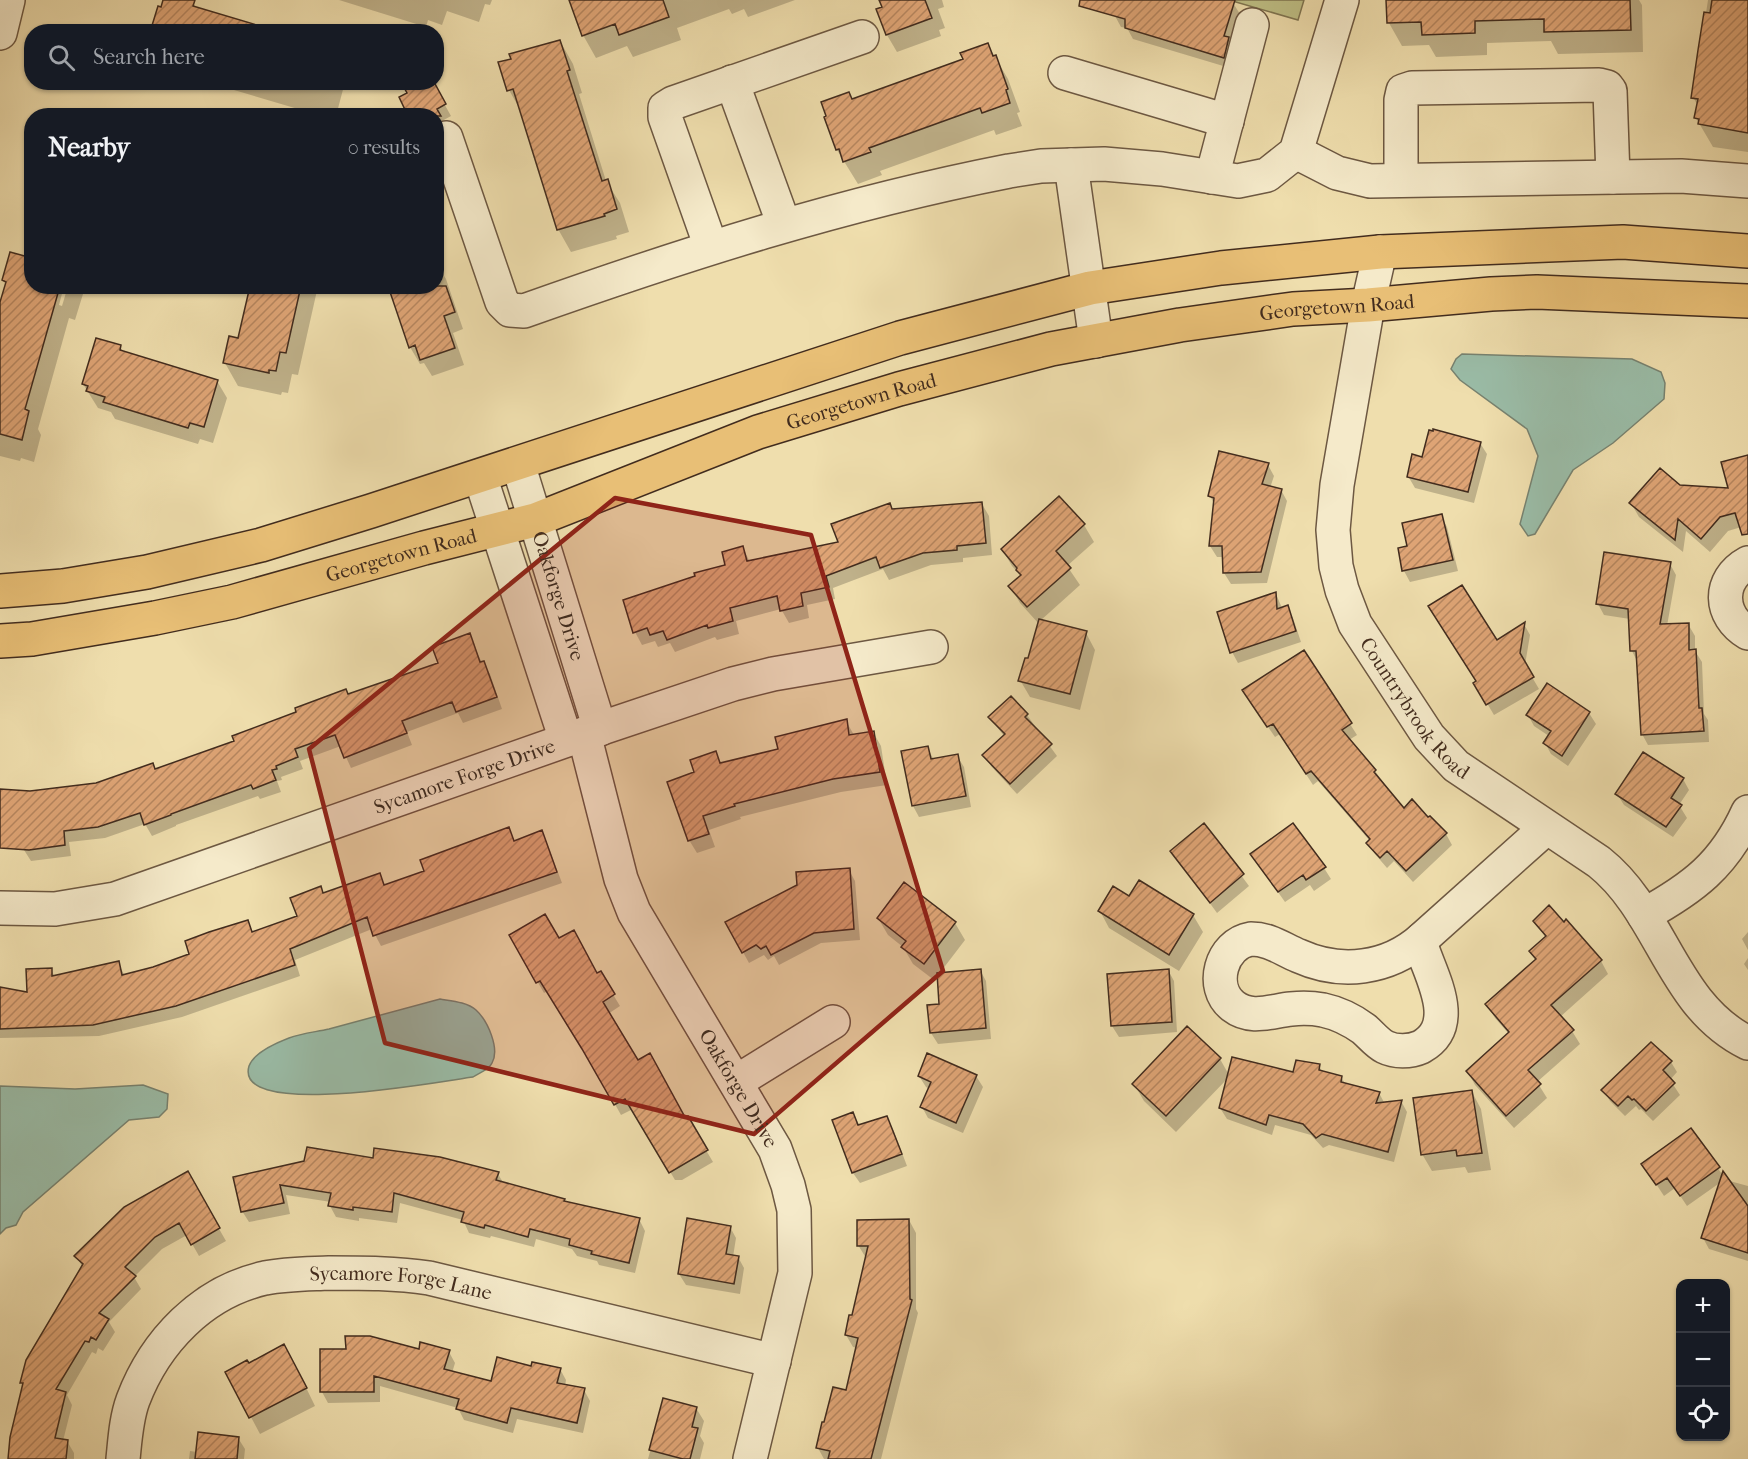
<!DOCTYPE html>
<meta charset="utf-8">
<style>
body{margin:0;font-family:"IM FELL French Canon",serif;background:#20242c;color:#f1f3f6}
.controls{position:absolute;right:18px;bottom:18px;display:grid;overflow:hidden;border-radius:12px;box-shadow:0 2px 4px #0004}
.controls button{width:54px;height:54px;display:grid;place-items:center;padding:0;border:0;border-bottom:2px solid #363941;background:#171b24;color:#f1f3f6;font:30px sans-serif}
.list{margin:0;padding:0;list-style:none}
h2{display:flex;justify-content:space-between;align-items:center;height:78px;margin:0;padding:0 24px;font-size:26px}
h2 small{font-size:20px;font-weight:400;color:#9ea1a6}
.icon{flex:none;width:33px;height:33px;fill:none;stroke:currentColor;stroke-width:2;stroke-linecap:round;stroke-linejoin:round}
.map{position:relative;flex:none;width:1748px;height:1459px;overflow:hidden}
.search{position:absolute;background:#171b24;box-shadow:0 2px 4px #0004;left:24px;top:24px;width:420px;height:66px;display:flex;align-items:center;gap:15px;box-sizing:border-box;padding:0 21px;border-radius:24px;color:#9ea1a6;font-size:22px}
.panel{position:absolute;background:#171b24;box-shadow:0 2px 4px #0004;left:24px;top:108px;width:420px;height:186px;border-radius:24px}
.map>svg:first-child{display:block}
.park{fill:#bfc086;stroke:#807652;stroke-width:1.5}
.water{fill:#9abca7;stroke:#778270;stroke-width:1.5}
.shadow{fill:#0003}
.building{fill:url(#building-hatch);stroke:#422c1e;stroke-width:1.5}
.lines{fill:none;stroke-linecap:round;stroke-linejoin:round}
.minor-casing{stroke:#6d5842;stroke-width:36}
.major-casing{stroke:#422c1e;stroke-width:36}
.minor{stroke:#f5eaca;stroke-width:33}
.major{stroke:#e8bf76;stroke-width:33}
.marked{fill:#8f2418;fill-opacity:0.2;stroke:#8f2418;stroke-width:4.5;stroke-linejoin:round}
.labels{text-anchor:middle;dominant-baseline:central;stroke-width:4.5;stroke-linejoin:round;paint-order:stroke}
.street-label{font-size:20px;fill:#422c1e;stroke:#f5eaca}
</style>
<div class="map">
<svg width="1748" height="1459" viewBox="0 0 1748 1459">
<defs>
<pattern id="building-hatch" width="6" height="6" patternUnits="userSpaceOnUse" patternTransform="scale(1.5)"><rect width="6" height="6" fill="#dea475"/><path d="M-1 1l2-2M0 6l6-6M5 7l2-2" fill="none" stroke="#b6865f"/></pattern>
</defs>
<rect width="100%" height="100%" fill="#efdead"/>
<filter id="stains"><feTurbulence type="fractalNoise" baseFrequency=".00333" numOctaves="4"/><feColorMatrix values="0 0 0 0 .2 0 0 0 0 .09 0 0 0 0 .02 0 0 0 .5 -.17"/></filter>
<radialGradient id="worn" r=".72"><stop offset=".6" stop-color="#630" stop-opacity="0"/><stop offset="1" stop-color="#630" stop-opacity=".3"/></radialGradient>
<path class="park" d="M1229 0H1304L1298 20Z"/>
<path class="water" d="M1462 354 1632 359 1661 372 1665 383 1664 399 1613 443 1573 470 1535 534 1528 536 1520 524 1538 456 1527 429 1460 380 1451 369 1456 359Z
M440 999C452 1001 467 1002 476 1010 488 1021 500 1049 492 1063 489 1070 479 1073 473 1077 447 1080 233 1121 249 1066 254 1052 276 1043 289 1038 302 1033 316 1032 329 1029 366 1019 403 1009 440 999Z
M143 1085 168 1094 167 1109 159 1117 129 1120 23 1212 16 1225 6 1228 0 1234V1086L75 1089Z"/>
<path class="shadow" d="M165 0H184L193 3 197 9 273 32H152Z
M339 0H492L490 5 485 4 479 22 447 11 442 25 428 20 426 27Z
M576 0H795L748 17 744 9 732 14 729 9 677 28 681 40 633 57 627 46 596 58 583 35Z
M881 0H942L944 7 938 9 945 28 939 30 941 36 897 52 887 35 878 10 884 8Z
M1120 0H1223L1233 3 1240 14 1231 43 1230 68 1133 39 1127 28 1121 27 1115 16Z
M1388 0H1639L1642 5 1643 52 1558 54 1551 41 1487 43V55L1436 57 1429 45 1402 46 1389 23Z
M1708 0H1748V152L1713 147 1696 118 1698 106 1693 97Z
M560 41 573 64 582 93 579 94 606 181 620 203 629 232 616 236 617 239 571 252 558 229 522 113 509 90 513 59Z
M988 45 1008 79 1020 112 1017 113 1022 126 996 135 994 130 880 171 882 175 858 184 837 150 826 118 852 100 964 60Z
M207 82H345L336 116H302L298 109Z
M409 94 441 98 451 116 442 121 445 126 436 130V116Z
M25 255 32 257V286H64L59 305 62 306 68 286H79L83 294 75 320 69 318 38 429 41 435 34 462 21 458 20 461 0 456V308L6 285 4 280Z
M436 263 446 279 463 329 453 333 464 365 432 376 424 363 420 364 410 347 436 286Z
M251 286H318L298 375 292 374 288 393 282 392 281 395 238 386 225 363 240 340Z
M120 347 124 353 217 381 227 398 213 443 200 439 198 444 115 419 111 412 98 408 83 384Z
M1480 443 1487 454 1474 503 1415 488 1408 476 1423 459Z
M1748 456V525L1728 531 1710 552 1686 531 1683 552 1639 517 1631 503 1679 487 1730 489Z
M1268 465 1274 476 1270 488 1281 490 1287 501 1267 583 1231 584 1224 573V557H1217L1210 546 1214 504 1210 496Z
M1059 498 1084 525 1094 542 1067 566 1080 585 1040 621 1086 633 1095 650 1080 710 1030 697 1020 680 1029 660 1039 624 1020 603 1010 586 1021 576 1012 566 1002 549Z
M982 504 989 516 992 555 963 558V562L931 565 889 580 883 569 833 588 835 599 807 605 809 618 789 623 781 609 736 621 739 634 717 640 715 637 675 652 670 643 658 647 655 641 642 645 635 632 625 601 727 566 743 548 750 562 840 543 893 511Z
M1441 516 1447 527 1458 571 1410 582 1404 571 1399 549 1409 547Z
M1670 564 1676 575 1667 626 1688 624 1695 636V651L1702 662 1704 714 1708 720 1709 742 1648 745 1642 734 1638 663 1632 651 1630 619 1604 615 1598 604Z
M1276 594 1282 608 1287 607 1293 618 1301 642 1238 663 1232 652 1219 613Z
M1524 624 1530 635 1525 665 1539 689 1494 715 1475 683 1497 642Z
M469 635 482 663H483L490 674 502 709 463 723 458 713 407 732 412 745 351 768 341 746 300 761 303 769 281 777 282 780 277 781 281 792 260 799 258 796 176 825V826L152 836 145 824 105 838 69 842 71 856 31 861 24 850V832L0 843V791L30 793 97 785 155 771 236 742 348 696 440 664Z
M1011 698 1027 715 1057 756 1017 794 991 766 984 755 1004 736 990 718Z
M1251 702 1350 724 1357 735 1349 740 1375 771 1404 810 1428 819 1446 834 1452 845 1413 882 1394 861 1387 868 1375 854 1368 843 1370 841 1318 781 1313 785 1280 734 1275 737Z
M1589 713 1596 724 1568 766 1551 754 1545 743 1549 736 1534 726 1528 715Z
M846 721 854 735 873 732 881 746 887 785 841 792 740 817 741 819 709 830 715 847 697 853 689 840 696 773 715 753 722 764 780 750Z
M927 747 934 760 957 756 964 767 971 807 919 817 913 806 903 752Z
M1683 779 1689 790 1679 805 1687 818 1673 837 1624 805 1617 794Z
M1204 825 1249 886 1217 913 1172 851Z
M508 829 515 842 541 832 547 843 562 883 381 946 372 929 295 960 300 976 182 1017 99 1036 0 1038V988L28 993 51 970 55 977 118 963 125 976 191 955 247 922 254 933 299 917 324 895 379 875 386 886 426 872Z
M1259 865 1324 868 1331 879 1314 891 1310 885 1285 902Z
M849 870 855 881 860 940 821 943 779 965 774 956 768 960 764 955 749 963 727 923Z
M1129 898 1193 915 1203 932 1179 971 1109 928 1100 911Z
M878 918 955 923 965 940 939 974 980 970 986 981 991 1039 938 1044 931 1033 941 1006 938 974 934 980 913 964 903 947 888 935Z
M1535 921 1564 924 1566 922 1601 961 1608 974 1560 1017 1572 1031 1580 1044 1537 1082 1547 1098 1514 1128 1475 1085 1468 1072 1509 1034 1495 1018 1487 1005 1536 961 1530 952 1546 938Z
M1748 932V950L1742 939Z
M511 936 559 940 597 975 600 973 620 1006 608 1014 638 1062 685 1119 687 1118 713 1162 682 1180H675L633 1109 621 1115 588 1056 548 991 544 993Z
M1748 958V970L1744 964Z
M1168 970 1174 981 1177 1032 1119 1037 1112 1026Z
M1187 1028 1220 1059 1229 1075 1294 1074 1319 1066 1323 1073 1341 1077 1346 1085 1379 1093 1385 1104 1401 1101 1407 1112 1394 1162 1329 1145 1323 1148 1311 1135 1275 1125 1272 1135 1227 1119 1220 1108 1228 1078 1176 1132 1144 1101 1134 1084Z
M1671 1062 1677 1072 1670 1080 1680 1095 1653 1121 1641 1109 1639 1110 1636 1106 1625 1116 1610 1101 1603 1090Z
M919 1076H976L983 1087 963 1133 928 1118 922 1107 929 1089 926 1087Z
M1472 1092 1481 1109 1491 1170 1468 1173 1465 1167 1432 1171 1422 1154Z
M853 1114 860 1126 886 1118 893 1129 907 1166 860 1183 853 1173 834 1121Z
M1691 1130 1726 1180 1748 1186V1261L1709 1249 1703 1238 1721 1182 1687 1206 1675 1188 1664 1196 1643 1164Z
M374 1160 498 1174 504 1184 564 1200 565 1203 639 1219 645 1231 635 1273 599 1265 597 1261 577 1256 572 1249 536 1239 534 1247 491 1236 490 1238 469 1233 463 1220 400 1203 397 1223 359 1218V1221L336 1217 330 1206 331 1202 286 1195 290 1214 249 1222 242 1211 235 1178Z
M187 1173 226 1241 199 1256 187 1235 162 1249 134 1277 141 1289 109 1322 115 1332 103 1351 98 1348 96 1354 92 1352 67 1395 72 1405 63 1441H67L74 1453V1459H9L24 1386 22 1382 83 1268 76 1256Z
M909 1220 916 1233V1309L918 1313 881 1459H824L818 1448 847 1392 857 1348 853 1347 846 1335 853 1317 866 1258 858 1245Z
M730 1227 736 1238 733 1257H738L744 1268 740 1294 686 1285 679 1274Z
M420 1351 449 1352 455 1363 452 1373 492 1383 532 1368 560 1369 566 1380 565 1386 584 1390 590 1401 583 1433 517 1419 513 1433 464 1420 458 1408 380 1386V1402L328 1403 322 1392Z
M294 1363 315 1406 260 1434 227 1372Z
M664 1400 696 1408 704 1421 700 1436 704 1443 700 1459H648Z
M238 1438 245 1449 244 1459H189L190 1451 197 1452Z"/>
<path class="building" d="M163 0H195L193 6 260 26 259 32H150L158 6 161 7Z
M569 0H663L669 17 619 35 615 24 582 36Z
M879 0H925L932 18 886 35 876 9 882 7Z
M1080 0H1235L1224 36 1229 37 1224 58 1125 28V19L1079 6Z
M1386 0H1630L1631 30 1544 32V19L1475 21V33L1422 35 1421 22 1387 23Z
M1712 0H1748V133L1698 124 1699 119 1694 118 1698 99 1691 98 1698 50 1704 12 1710 13Z
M560 40 570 70 567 71 602 181 608 179 617 209 604 214 605 216 557 230 513 89 507 91 498 62 511 59 509 54Z
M988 43 993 56 996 55 1008 89 1006 90 1010 103 982 113 980 108 869 148 871 152 843 162 839 149 836 150 824 117 826 116 821 102 849 92 852 99 963 59 960 53Z
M401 82H434L446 104 437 109 441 116H408L399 97 407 93Z
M10 252 32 258V286H60L25 409 29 411 22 440 0 434V302L6 282 2 280Z
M250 286H301L286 353 280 352 276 371 269 370V373L223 363 229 336 238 338Z
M388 286H446L455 312 444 316 455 348 420 360 415 345 409 348Z
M96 338 121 345 120 350 218 380 204 427 190 423 188 428 103 402 105 397 86 391 88 386 82 384Z
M1433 429 1481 442 1468 492 1407 477 1412 454 1422 457 1429 430 1433 431Z
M1219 451 1269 463 1262 484 1282 489 1261 572 1223 573 1222 546H1209L1214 498 1208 496Z
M1748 455V534L1742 535 1735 513 1720 517 1701 539 1678 519 1675 540 1629 503 1660 468 1680 485 1728 488 1721 462Z
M1059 496 1085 524 1056 551 1071 568 1027 607 1008 586 1021 575 1016 570 1017 568 1001 549Z
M982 502 986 543 957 546V550L923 553 880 568 876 557 826 576 829 587 801 593 803 606 780 611 777 596 730 608 733 621 708 628 707 625 667 640 663 631 650 635 647 628 633 633 623 600 695 576 694 573 725 565 722 552 743 546 747 561 838 542 831 524 890 503 892 509Z
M1442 514 1453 560 1402 571 1398 548 1407 546 1402 523Z
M1604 552 1671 562 1660 624 1689 623V650L1696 649 1699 708H1702L1704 731 1641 735 1636 651H1630L1628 609 1596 604Z
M1462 585 1497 640 1525 622 1520 653 1534 677 1486 705 1473 683 1476 681 1428 606Z
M1276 592 1277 609 1288 605 1296 631 1230 653 1217 612Z
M1039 619 1087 631 1070 694 1018 681 1025 658H1028Z
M470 633 480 662 484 661 497 697 456 712 452 702 402 721 407 733 344 758 335 735 295 749 298 757 276 766 277 769 272 770 276 780 253 789 251 785 171 814V815L144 825 140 813 98 827 64 831 65 845 29 850 0 848V789L30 791 96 783 153 763 155 769 234 741 232 736 296 712 295 708 346 689 348 694 438 663 432 647Z
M1304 650 1352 723 1342 730 1376 770 1374 772 1404 808 1412 799 1428 817 1430 816 1447 833 1406 871 1387 851 1380 858 1366 843 1370 839 1311 771 1306 774 1273 724 1267 727 1242 690Z
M1547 683 1590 712 1562 756 1543 743 1551 731 1526 715Z
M1011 696 1028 714 1025 717 1052 744 1010 784 982 755 1005 734 988 717Z
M847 719 849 735 874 731 880 772 833 779 734 804 735 806 703 816 709 834 688 841 667 782 694 772 690 760 716 751 720 763 778 749 775 737Z
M928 746 931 759 958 754 966 796 912 806 901 751Z
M1643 752 1684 778 1671 798 1682 805 1666 827 1615 794Z
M1204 823 1244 874 1210 903 1170 851Z
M1293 823 1326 867 1306 880 1303 875 1278 892 1250 854Z
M509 827 514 841 542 830 557 872 373 936 367 917 290 949 295 965 176 1006 93 1025 0 1029V987L27 992 26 969 52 968V976L119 961 122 975 153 967 189 954 185 941 209 932 248 920 252 932 297 916 290 898 321 886 323 893 380 873 384 885 424 871 420 860Z
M850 868 854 929 814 933 771 955 766 946 761 949 756 945 742 953 725 922 797 885 796 872Z
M1139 880 1194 914 1169 955 1098 911 1113 886 1129 896Z
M904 882 956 922 924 964 901 947 906 941 877 918Z
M1549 905 1564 922 1566 919 1602 960 1551 1005 1574 1030 1528 1070 1541 1084 1506 1116 1466 1071 1509 1032 1485 1004 1536 959 1529 951 1546 936 1533 921Z
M545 914 559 938 574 930 597 973 601 971 615 994 603 1002 638 1060 650 1053 685 1117 688 1116 708 1150 669 1173 625 1099 614 1105 582 1049 540 981 536 983 509 935Z
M981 969 986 1028 930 1033 927 1005 939 1004 937 973Z
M1169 969 1172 1022 1111 1026 1107 974Z
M1187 1026 1221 1058 1166 1116 1132 1084Z
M1651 1042 1672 1061 1663 1070 1675 1083 1646 1111 1634 1099 1632 1100 1628 1096 1618 1106 1601 1090Z
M927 1053 977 1075 956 1123 920 1107 931 1082 918 1076Z
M1232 1057 1293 1072 1296 1060 1320 1064 1319 1070 1342 1076 1341 1082 1380 1092 1376 1103 1402 1100 1388 1152 1322 1134 1316 1138 1303 1124 1269 1115 1266 1125 1219 1108Z
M1472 1090 1482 1153 1457 1156 1456 1150 1421 1155 1413 1098Z
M853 1112 858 1125 887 1116 902 1154 852 1173 832 1120Z
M1691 1128 1720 1167 1680 1196 1667 1178 1656 1185 1641 1164Z
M307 1147 373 1158 374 1148 440 1157 499 1172 496 1180 565 1199 564 1201 640 1218 629 1263 591 1254 592 1251 569 1245 570 1239 530 1229 528 1237 485 1225 484 1228 461 1222 464 1212 394 1193 392 1212 353 1207V1210L328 1206 331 1193 280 1185 284 1203 241 1212 233 1177 304 1161Z
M188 1171 220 1228 191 1245 179 1223 155 1237 125 1267 136 1276 99 1313 109 1319 96 1340 91 1337 89 1342 85 1341 56 1389 66 1392 55 1438 68 1440 66 1459H8L10 1437 23 1383H20L26 1360 83 1264 74 1256 124 1207Z
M1723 1171 1748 1206V1253L1701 1238Z
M687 1218 731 1226 726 1254 739 1256 734 1284 678 1274Z
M909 1219 910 1299 912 1300 871 1459H828L830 1451 816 1448 822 1422H824L833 1387 846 1390 858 1338 845 1335 849 1315H852L868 1246H857V1220Z
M345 1336H370L419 1349 420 1342 450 1350 444 1369 491 1381 497 1357 531 1366 532 1362 561 1368 557 1383 585 1388 577 1423 511 1408 507 1423 456 1409 459 1399 374 1376V1392H320V1349H346Z
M284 1344 307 1388 249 1418 225 1372 247 1360 249 1363Z
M663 1398 697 1407 692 1427 698 1428 690 1459H683L649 1450Z
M198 1432 239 1437 237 1459H195Z"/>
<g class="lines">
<defs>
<g id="minor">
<path d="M0 33 8 0"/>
<path d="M1065 73 1227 121"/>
<path d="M732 82 784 225"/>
<path d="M446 138 502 302 510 310 524 311C685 254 840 204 1009 171L1041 166 1104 164 1162 169 1238 181 1267 175 1296 152 1342 0"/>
<path d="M1296 152 1337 173 1370 181 1681 176 1748 181"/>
<path d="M1071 165 1096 341"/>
<path d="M1212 177 1252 25"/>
<path d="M1401 180V100L1403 91 1412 88 1599 85 1607 87 1610 91 1613 177"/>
<path d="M711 247 665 117V108L673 103 862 37"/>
<path id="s1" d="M1380 252 1368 305 1337 485 1333 530 1336 566 1342 590 1355 624 1429 737 1456 766 1599 862C1663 913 1671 1005 1748 1043"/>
<path id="s2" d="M518 464 600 729"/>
<path d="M480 476 566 740"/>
<path d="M1748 563C1717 580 1719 616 1748 633"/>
<path id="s3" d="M584 734 621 879 634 912 775 1149 788 1185 794 1210 795 1273 750 1459"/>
<path id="s4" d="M0 908 55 909 115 899 584 734 733 684 773 674 931 647"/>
<path d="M1644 915C1693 888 1724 865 1748 812"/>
<path d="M1251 939C1270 939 1282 949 1299 956 1341 975 1388 969 1422 939V948C1432 978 1460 1025 1421 1047 1410 1052 1395 1052 1385 1047 1377 1043 1371 1035 1364 1029 1353 1021 1337 1013 1323 1010 1312 1008 1301 1008 1291 1009 1271 1011 1251 1020 1233 1006 1209 987 1221 944 1251 939Z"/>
<path d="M1422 939 1546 828"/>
<path d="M736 1082 833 1022"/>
<path id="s5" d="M123 1459C125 1440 126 1419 133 1400 155 1342 202 1292 265 1278 286 1274 308 1274 329 1273 363 1273 396 1273 429 1278L774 1361"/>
</g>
<g id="major">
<path d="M0 591 63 586 147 572 261 545 371 511 900 338 1090 288 1221 268 1380 252 1623 242 1748 251"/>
<path id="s6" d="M0 641 32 639 155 618 232 602 424 548 535 520 758 432 899 389 1051 349 1180 325 1293 309 1368 305 1491 294 1537 292 1748 301"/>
</g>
</defs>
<use href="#minor" class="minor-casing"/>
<use href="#major" class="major-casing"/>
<use href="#minor" class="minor"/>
<use href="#major" class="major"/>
</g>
<path class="marked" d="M615 498 811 535 943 971 754 1134 385 1043 309 749Z"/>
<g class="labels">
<g class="street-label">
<text stroke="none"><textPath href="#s6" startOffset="1383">Georgetown Road</textPath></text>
<text stroke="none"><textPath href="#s6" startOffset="897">Georgetown Road</textPath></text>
<text stroke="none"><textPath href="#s6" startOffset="411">Georgetown Road</textPath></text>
<text stroke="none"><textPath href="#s2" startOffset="138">Oakforge Drive</textPath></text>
<text stroke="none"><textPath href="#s1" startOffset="483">Countrybrook Road</textPath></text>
<text stroke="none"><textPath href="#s4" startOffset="486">Sycamore Forge Drive</textPath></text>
<text stroke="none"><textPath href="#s3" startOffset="390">Oakforge Drive</textPath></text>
<text stroke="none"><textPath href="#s5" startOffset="384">Sycamore Forge Lane</textPath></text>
</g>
</g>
<rect width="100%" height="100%" filter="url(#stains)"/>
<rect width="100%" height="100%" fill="url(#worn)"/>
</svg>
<div class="controls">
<button>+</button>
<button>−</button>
<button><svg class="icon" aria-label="locate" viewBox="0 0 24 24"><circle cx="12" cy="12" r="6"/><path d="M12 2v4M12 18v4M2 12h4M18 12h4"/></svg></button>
</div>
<div class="search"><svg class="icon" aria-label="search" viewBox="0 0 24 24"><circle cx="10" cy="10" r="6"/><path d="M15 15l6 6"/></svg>Search here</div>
<section class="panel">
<h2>Nearby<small>0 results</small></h2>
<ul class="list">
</ul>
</section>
</div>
